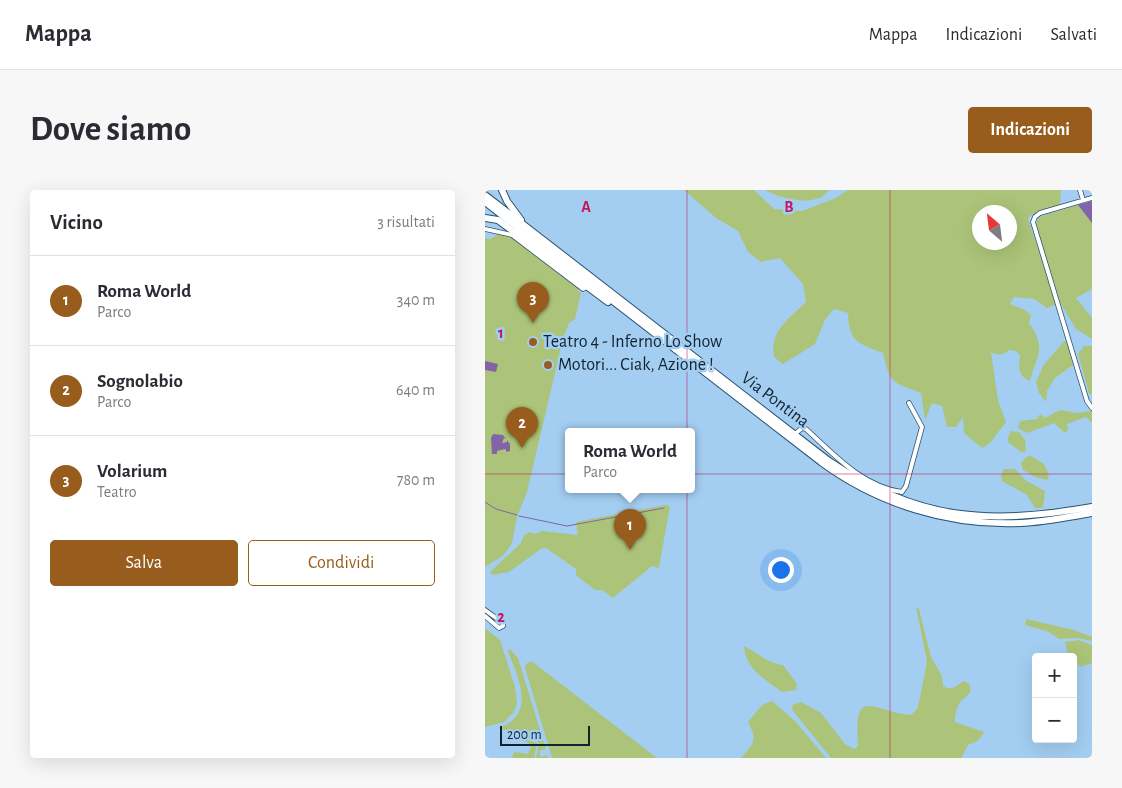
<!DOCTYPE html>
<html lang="it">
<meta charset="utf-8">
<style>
body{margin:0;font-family:"Alegreya Sans",sans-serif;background:#f7f7f7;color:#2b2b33}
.controls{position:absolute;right:15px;bottom:15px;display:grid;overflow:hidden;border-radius:5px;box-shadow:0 5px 20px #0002}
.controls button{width:45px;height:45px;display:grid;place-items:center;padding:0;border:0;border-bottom:1px solid #e1e1e2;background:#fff;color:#2b2b33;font:25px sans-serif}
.compass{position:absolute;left:487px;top:15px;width:45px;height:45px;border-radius:50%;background:#fff;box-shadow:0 5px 20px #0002;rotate:332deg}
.scale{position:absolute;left:15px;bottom:12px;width:90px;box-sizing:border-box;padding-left:5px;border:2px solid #122330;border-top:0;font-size:14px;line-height:18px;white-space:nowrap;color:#122330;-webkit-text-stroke:4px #a3cef2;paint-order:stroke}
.you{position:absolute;left:295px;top:379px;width:18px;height:18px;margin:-12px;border:4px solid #fff;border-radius:50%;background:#1a73e8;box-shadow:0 0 0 8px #1a73e833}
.badge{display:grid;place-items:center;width:32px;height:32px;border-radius:50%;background:#985d1d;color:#fff;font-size:16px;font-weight:700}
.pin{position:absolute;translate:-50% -41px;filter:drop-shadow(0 1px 2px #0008)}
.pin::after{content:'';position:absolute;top:26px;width:18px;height:15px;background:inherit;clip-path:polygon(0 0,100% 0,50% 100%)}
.popup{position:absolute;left:80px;top:238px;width:130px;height:65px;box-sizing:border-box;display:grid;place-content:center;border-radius:5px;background:#fff;filter:drop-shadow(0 1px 4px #0005);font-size:16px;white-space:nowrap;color:#7c7c81}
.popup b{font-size:19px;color:#2b2b33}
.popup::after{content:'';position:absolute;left:50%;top:100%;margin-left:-10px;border:10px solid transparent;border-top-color:#fff}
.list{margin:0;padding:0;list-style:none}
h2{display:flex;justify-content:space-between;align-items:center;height:65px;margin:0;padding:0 20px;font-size:21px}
h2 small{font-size:16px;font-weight:400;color:#7c7c81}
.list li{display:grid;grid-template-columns:32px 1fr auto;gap:15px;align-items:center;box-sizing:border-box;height:90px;padding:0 20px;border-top:1px solid #e1e1e2}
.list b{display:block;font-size:19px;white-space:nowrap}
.list p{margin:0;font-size:16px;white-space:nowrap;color:#7c7c81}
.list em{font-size:16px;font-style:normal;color:#7c7c81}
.actions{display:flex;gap:10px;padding:15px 20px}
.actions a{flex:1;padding:11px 0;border:1px solid #985d1d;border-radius:5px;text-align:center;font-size:18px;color:#985d1d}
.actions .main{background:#985d1d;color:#fff}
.map{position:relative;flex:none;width:607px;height:568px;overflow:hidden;border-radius:5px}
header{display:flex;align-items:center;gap:30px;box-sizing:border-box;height:70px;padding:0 25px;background:#fff;border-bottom:1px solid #e1e1e2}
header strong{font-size:24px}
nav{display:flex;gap:28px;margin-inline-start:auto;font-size:18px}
.intro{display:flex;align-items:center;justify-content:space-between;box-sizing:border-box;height:120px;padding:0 30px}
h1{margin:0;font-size:35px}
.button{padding:12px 22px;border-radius:5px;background:#985d1d;color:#fff;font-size:18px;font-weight:700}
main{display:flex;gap:30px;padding:0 30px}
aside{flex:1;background:#fff;border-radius:5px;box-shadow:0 5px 20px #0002}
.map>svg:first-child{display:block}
.green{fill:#acc479;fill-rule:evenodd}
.water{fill:#8265a8}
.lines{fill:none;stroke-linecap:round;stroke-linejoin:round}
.stream{stroke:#8265a8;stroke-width:1}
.minor-casing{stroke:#2a5270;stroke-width:5.5}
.trunk-casing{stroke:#2a5270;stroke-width:8}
.minor{stroke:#fff;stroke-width:4}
.trunk{stroke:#fff;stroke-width:6}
.grid{fill:none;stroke:#c2185b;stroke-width:1;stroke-opacity:0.55}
.poi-dot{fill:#985d1d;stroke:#a3cef2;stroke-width:2}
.labels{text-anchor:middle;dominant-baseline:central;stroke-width:5;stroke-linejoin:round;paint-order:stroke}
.poi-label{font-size:18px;fill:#122330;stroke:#a3cef2;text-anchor:start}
.street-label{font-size:18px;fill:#122330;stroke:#a3cef2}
.grid-label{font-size:16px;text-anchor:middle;font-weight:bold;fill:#c2185b;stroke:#a3cef2;stroke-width:5;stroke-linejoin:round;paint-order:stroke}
</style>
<header>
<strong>Mappa</strong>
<nav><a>Mappa</a><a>Indicazioni</a><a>Salvati</a></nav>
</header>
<div class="intro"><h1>Dove siamo</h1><a class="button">Indicazioni</a></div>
<main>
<aside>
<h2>Vicino<small>3 risultati</small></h2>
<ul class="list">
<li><span class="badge">1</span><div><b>Roma World</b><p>Parco</p></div><em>340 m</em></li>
<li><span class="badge">2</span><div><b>Sognolabio</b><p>Parco</p></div><em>640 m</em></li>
<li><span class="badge">3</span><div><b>Volarium</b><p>Teatro</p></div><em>780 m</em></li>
</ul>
<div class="actions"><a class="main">Salva</a><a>Condividi</a></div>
</aside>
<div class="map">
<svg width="607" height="568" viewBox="0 0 607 568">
<rect width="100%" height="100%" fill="#a3cef2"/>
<path class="green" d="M199 0H269L289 19 317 21 351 8 363 0H576L575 14 544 26 543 29 572 114 562 118 549 109 529 107 525 114 540 120 546 125 544 133C562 159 552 164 545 191 532 186 534 177 535 165L531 161 524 160C517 166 513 165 506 162L513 210 521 232 505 253 497 258 479 243 478 227 471 237H462L457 216 447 213 440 230 436 203C407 192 405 194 398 163 373 153 364 153 363 123L349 119 340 130 330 154 298 174 289 167C284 141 304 129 321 112L318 94 295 68 276 72 263 62 253 41 231 28ZM494 22H524V52H494Z
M280 0H344C342 2 338 7 335 8 320 14 293 8 280 0Z
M593 15 607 33V99L591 108 607 128V149L591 139 576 114 550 36 554 27Z
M15 43 27 46 93 98V101L96 103 90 129 84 133 78 149 42 302 32 327 27 353 19 365 0 377V48L5 49Z
M579 151 583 153 588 175 570 188 562 201 561 212 554 203 551 192 558 176Z
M599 156H607V205L604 203 593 164Z
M575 220 592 223 607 221V233L601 227 582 234 583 240 580 243 569 233 542 243 533 238 535 231 552 229 555 224 560 228Z
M526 241 534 242 540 250 541 261 536 262 523 252V247Z
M546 266 559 274 564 285 562 290 550 287 538 280 536 273 541 267Z
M519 279H530L540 290 560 301 558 318H550L542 305 517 291 516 285Z
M180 315 185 316 174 378 167 376 128 408 117 400H110L91 385V379L61 358 56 359 24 382 7 385 5 382 36 353 39 345 45 342 50 344 57 341 93 345 91 332Z
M431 417 434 419 446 467 457 486 458 496C467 502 472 495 479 491L484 494C490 505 478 506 474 514 471 519 470 526 470 532L499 542C495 549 492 553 484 554L476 568H346L308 521 307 515 316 512 336 523 360 554 369 559 373 556C368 493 389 523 426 525L432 519 435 508 442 471Z
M541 429 589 440 607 447V451L592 448 574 449 564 442 540 435Z
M0 438 15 450 30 497 32 514 28 523 19 532 0 537Z
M594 450 607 455V473L595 477 588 467 583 464 580 452Z
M259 456C275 464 280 472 298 475L312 494 311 500 297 502C281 490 260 479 259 456Z
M25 459 33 468 61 559 54 561 56 567 62 565 63 568H51L54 552 14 538C52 523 33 489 23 461Z
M46 471 49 473 172 568H67L40 478 41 474Z
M287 511 311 532 341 568H256C269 553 273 551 263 532L277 515Z
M26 544 52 553 49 568H27L29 562 43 564 46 557 42 552 25 546Z"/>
<path class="water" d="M607 11V33L593 15Z
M0 171 13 174 11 182 0 180Z
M8 244 18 245 21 249 19 248 17 253 22 252V250L25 254V261L22 262 20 259 12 261V264H7L6 248Z"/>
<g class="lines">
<path class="stream" d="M0 312 11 319 32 325
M34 326 82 336 179 318"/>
<defs>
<path id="minor" d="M595 0 598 10
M607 8 555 23 550 27 548 32 602 211 607 218
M0 39 27 45 98 99 101 97
M310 244 317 238 321 239C348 264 378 297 417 302L421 296 437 237 424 213
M0 420 18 433V436L14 438 0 426"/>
<path id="trunk" d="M17 0 22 11 36 30
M0 5 344 271C433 331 503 335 607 317
M0 12 336 272C393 314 464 336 535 333 559 332 583 327 607 323
M0 28 13 30 123 112"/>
</defs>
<use href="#minor" class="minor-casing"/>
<use href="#trunk" class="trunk-casing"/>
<use href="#minor" class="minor"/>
<use href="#trunk" class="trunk"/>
</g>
<path class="grid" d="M202 0V568M405 0V568M0 284H607"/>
<g class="poi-dot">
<circle cx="48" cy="152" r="5"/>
<circle cx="63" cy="175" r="5"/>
</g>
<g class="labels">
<g class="poi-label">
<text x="58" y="152">Teatro 4 - Inferno Lo Show</text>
<text x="73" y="175">Motori... Ciak, Azione !</text>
</g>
<g class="street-label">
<text transform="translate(290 210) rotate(37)">Via Pontina</text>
</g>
</g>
<g class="grid-label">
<text x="101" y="22">A</text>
<text x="304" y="22">B</text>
<text x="16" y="148">1</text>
<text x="16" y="432">2</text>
</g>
</svg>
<div class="controls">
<button>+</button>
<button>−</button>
</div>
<svg class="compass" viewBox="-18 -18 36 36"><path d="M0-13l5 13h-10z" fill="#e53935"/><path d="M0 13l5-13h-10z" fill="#7c7c81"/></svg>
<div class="scale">200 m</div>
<div class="you"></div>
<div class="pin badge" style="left:145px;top:360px">1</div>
<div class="popup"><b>Roma World</b>Parco</div>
<div class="pin badge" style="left:37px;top:258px">2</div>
<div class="pin badge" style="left:48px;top:133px">3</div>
</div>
</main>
